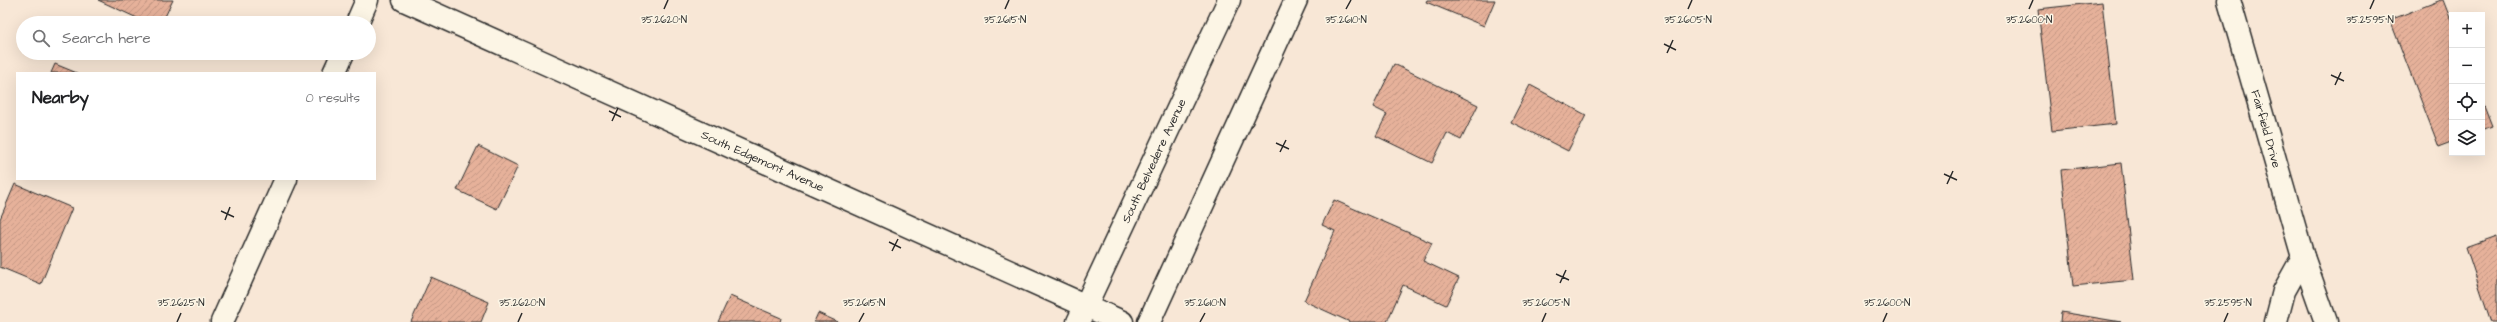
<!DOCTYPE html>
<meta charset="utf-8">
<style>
body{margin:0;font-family:"Architects Daughter",sans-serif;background:#f2f2f2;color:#202124}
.controls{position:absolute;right:12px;top:12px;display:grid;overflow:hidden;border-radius:0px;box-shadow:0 4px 16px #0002}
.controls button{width:36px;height:36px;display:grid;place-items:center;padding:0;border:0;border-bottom:1px solid #e0e0e0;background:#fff;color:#202124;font:20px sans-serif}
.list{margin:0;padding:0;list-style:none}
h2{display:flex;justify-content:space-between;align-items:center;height:52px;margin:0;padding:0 16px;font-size:17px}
h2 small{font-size:13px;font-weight:400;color:#757577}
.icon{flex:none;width:22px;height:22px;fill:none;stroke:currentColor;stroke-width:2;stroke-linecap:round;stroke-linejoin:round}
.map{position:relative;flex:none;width:2497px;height:322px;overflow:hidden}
.search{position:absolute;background:#fff;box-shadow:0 4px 16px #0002;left:16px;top:16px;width:360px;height:44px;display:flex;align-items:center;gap:10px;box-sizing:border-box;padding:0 14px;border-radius:22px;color:#757577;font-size:15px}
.panel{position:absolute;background:#fff;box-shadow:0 4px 16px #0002;left:16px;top:72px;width:360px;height:108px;border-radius:0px}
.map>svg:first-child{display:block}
.building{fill:url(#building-hatch);stroke:#2b2b2b}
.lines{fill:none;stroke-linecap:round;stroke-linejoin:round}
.minor-casing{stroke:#2b2b2b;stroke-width:25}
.major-casing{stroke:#2b2b2b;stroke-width:25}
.minor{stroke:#fcf5e5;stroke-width:22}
.major{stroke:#fcf5e5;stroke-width:22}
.ticks{fill:none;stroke:#2b2b2b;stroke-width:1.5}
.labels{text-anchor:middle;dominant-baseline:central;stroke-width:3;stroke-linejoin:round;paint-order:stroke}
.street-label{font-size:12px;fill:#2b2b2b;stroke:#fcf5e5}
.ticks-label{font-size:10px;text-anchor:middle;fill:#2b2b2b;stroke:#fcf5e5;stroke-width:3;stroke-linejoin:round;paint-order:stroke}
</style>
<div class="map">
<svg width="2497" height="322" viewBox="0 0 2497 322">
<defs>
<pattern id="building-hatch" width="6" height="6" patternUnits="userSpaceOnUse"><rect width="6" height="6" fill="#e6b19a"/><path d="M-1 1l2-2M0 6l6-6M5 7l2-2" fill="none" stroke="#c59885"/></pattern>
</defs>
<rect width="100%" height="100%" fill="#f8e7d6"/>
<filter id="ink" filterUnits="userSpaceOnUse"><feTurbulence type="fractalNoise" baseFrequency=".025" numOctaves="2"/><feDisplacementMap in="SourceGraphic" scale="8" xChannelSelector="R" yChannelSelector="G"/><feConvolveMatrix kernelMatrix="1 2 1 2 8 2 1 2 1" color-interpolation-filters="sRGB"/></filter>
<g filter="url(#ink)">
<path class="building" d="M98 0H173L162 23H148Z
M1427 0H1495L1484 26 1426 2Z
M2441 0H2443L2452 23V142L2439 147 2390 20Z
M2102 2 2116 124 2052 131 2038 9Z
M55 64 77 73H51Z
M1394 64 1478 105 1461 140 1447 133 1432 163 1376 136 1387 114 1373 107Z
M1530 85 1586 115 1568 151 1511 122Z
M2482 100 2492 126 2482 130Z
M478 146 518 166 497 209 457 190Z
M2121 163 2134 280 2073 286 2061 170Z
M15 184 72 208 41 284 0 267V219Z
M1334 200 1432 243 1423 261 1459 278 1446 305 1403 285 1387 322H1350L1304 301 1335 231 1322 225Z
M2497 236V322H2491L2466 247Z
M431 277 489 302 481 322H411Z
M730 296 781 318 780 322H718Z
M2061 312 2121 322H2060Z
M818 313 838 322H814Z"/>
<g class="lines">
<defs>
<g id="minor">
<path id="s1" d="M404 0 1122 322"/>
<path id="s2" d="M2229 0 2303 257 2284 291 2276 322"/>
<path d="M2303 257 2326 322"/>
<path id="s3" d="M1078 322 1229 0"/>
<path d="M1149 322 1296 0"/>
</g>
<path id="major" d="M357 23 367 0
M334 73 343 53
M222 322 286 179"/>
</defs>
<use href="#minor" class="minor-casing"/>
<use href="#major" class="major-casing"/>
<use href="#minor" class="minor"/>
<use href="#major" class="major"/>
</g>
</g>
<path class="ticks" d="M664 9 668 0M1005 9 1009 0M1346 9 1351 0M1688 9 1692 0M2029 9 2033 0M2370 9 2374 0M1664 44 1676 50M1667 53 1673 40M2331 75 2344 81M2335 85 2341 72M609 111 621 117M612 121 618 108M1276 143 1289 149M1280 152 1286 140M1944 174 1957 180M1947 184 1953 171M221 211 234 217M225 220 230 207M889 242 901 248M892 251 898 239M1556 274 1569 280M1560 283 1566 270M177 322 181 313M518 322 522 313M859 322 864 313M1200 322 1205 313M1542 322 1546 313M1883 322 1887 313M2224 322 2228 313"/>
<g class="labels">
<g class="street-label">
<text stroke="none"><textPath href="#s2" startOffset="134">Fairfield Drive</textPath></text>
<text stroke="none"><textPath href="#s1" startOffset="393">South Edgemont Avenue</textPath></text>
<text stroke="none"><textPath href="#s3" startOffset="178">South Belvedere Avenue</textPath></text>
</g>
</g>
<g class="ticks-label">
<text x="664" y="23">35.2620°N</text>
<text x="1005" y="23">35.2615°N</text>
<text x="1346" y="23">35.2610°N</text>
<text x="1688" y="23">35.2605°N</text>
<text x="2029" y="23">35.2600°N</text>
<text x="2370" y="23">35.2595°N</text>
<text x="181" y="306">35.2625°N</text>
<text x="522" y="306">35.2620°N</text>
<text x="864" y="306">35.2615°N</text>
<text x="1205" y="306">35.2610°N</text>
<text x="1546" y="306">35.2605°N</text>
<text x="1887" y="306">35.2600°N</text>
<text x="2228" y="306">35.2595°N</text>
</g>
</svg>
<div class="controls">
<button>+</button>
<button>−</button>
<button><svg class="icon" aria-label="locate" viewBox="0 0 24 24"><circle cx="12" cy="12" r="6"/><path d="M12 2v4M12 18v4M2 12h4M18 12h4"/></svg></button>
<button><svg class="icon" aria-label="layers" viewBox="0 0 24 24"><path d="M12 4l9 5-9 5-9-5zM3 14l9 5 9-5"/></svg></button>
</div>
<div class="search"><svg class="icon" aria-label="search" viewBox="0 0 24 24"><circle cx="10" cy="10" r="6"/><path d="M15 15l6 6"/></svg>Search here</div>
<section class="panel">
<h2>Nearby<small>0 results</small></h2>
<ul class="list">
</ul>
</section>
</div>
